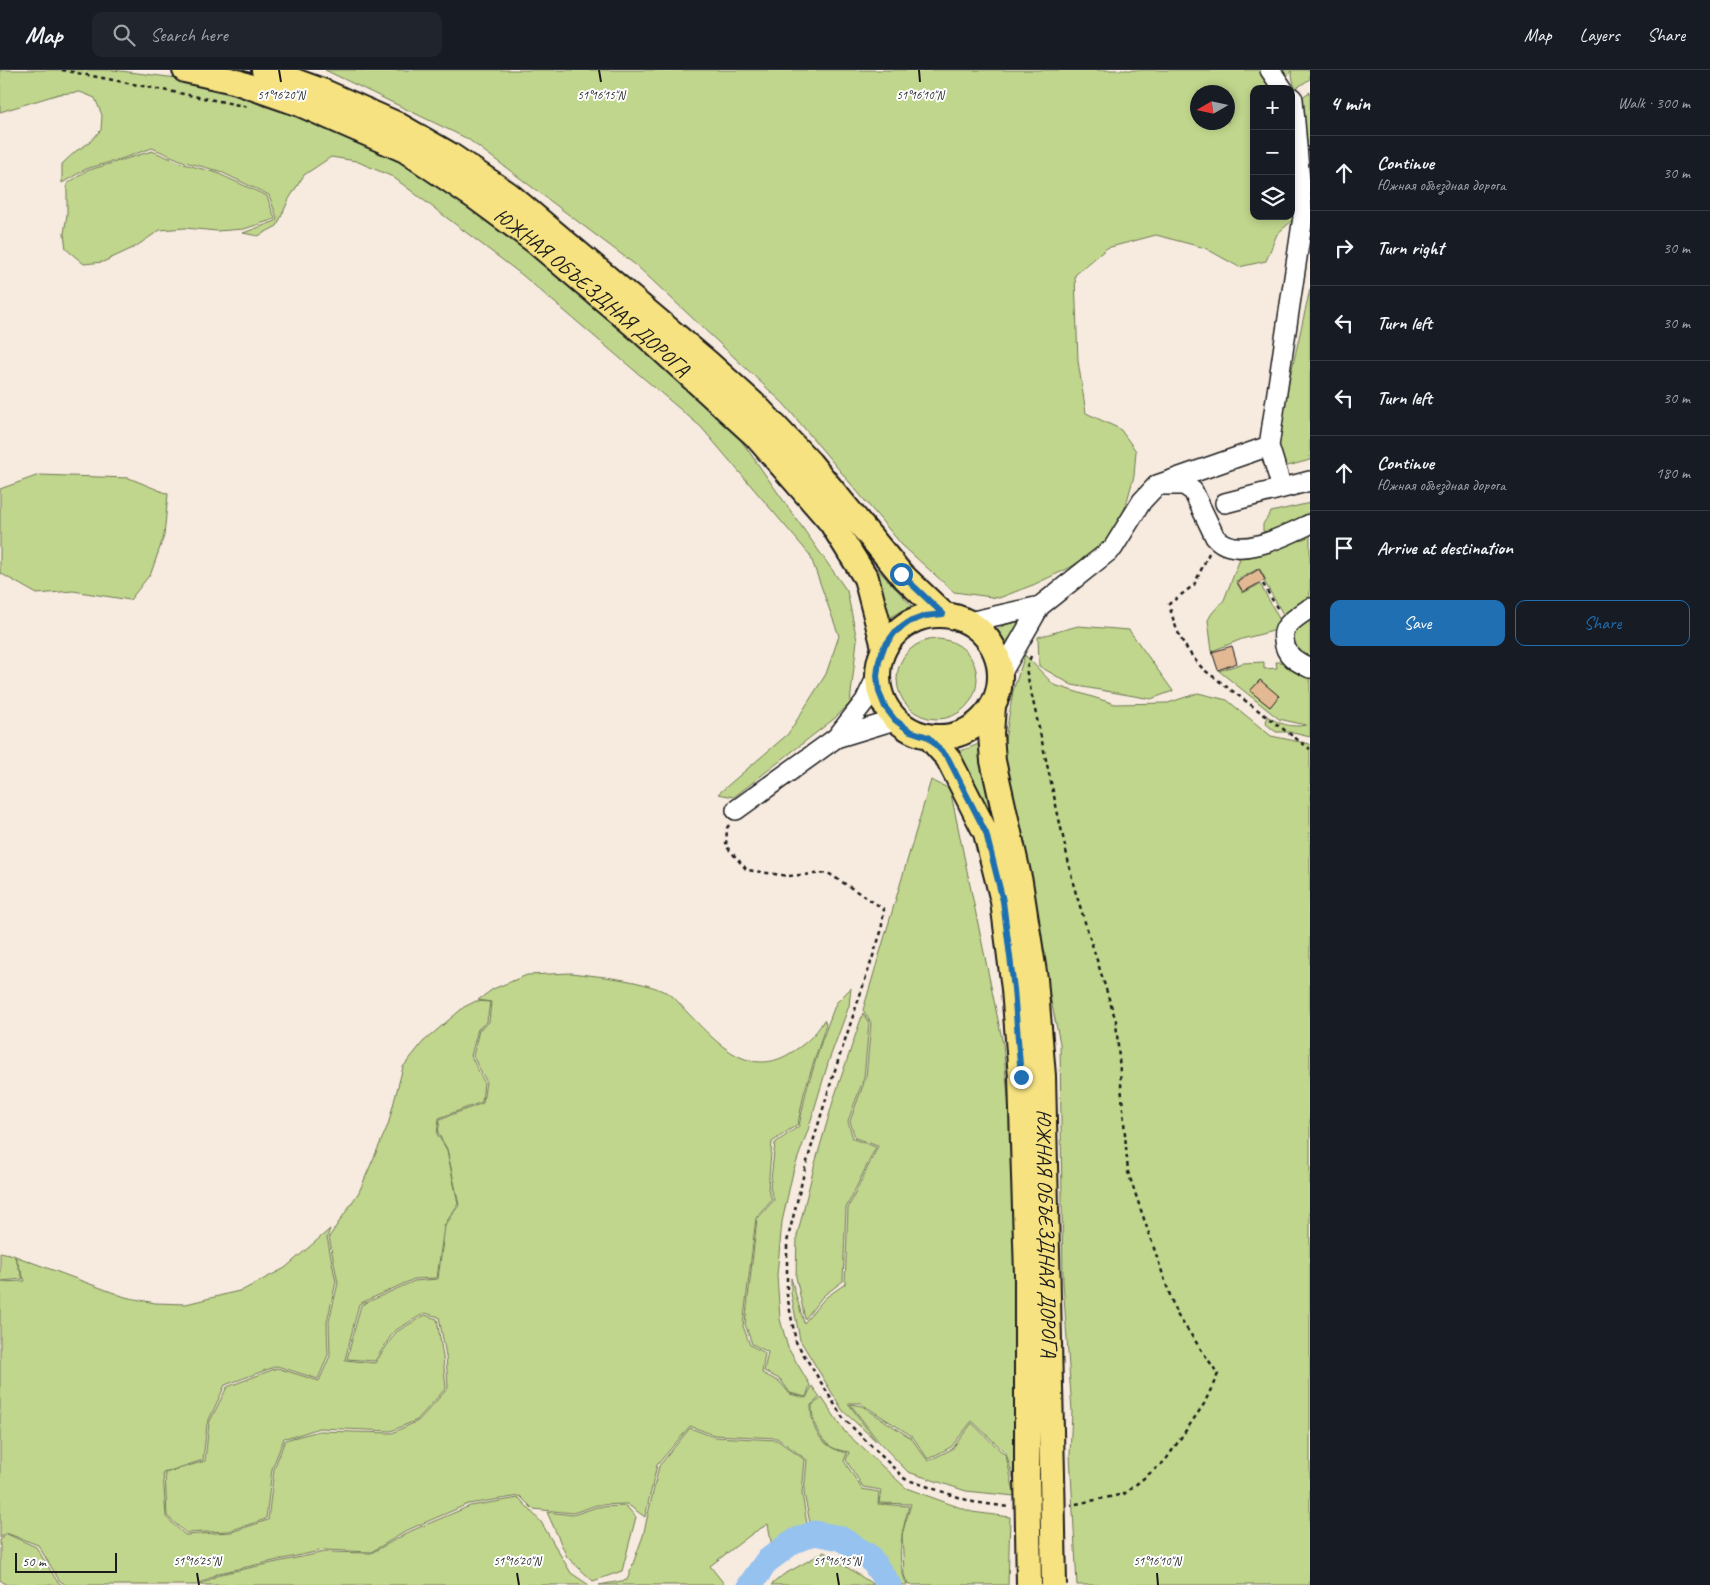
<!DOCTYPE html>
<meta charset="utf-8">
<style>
body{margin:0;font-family:Caveat,sans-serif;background:#20242c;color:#f1f3f6}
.controls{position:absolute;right:15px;top:15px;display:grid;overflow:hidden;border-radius:10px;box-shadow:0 2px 8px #0003}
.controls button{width:45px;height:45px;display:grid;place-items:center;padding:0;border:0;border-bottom:1px solid #363941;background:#171b24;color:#f1f3f6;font:25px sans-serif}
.compass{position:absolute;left:1190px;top:15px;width:45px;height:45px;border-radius:50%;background:#171b24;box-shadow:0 2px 8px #0003;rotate:261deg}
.scale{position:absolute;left:15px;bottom:12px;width:102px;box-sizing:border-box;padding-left:5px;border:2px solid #1c1c1c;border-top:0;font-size:14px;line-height:18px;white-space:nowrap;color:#1c1c1c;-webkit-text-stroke:4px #fff;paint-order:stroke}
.stop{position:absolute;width:15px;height:15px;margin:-11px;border:4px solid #1f6fb2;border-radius:50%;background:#fff}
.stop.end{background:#1f6fb2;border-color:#fff;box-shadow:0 1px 5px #0008}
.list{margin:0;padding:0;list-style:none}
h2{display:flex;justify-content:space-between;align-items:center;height:65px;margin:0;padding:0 20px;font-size:21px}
h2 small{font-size:16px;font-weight:400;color:#9ea1a6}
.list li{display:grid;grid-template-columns:32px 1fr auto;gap:15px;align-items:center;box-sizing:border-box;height:75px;padding:0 20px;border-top:1px solid #363941}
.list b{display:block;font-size:19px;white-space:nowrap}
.list p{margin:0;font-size:16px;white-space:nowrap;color:#9ea1a6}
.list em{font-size:16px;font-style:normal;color:#9ea1a6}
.actions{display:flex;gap:10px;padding:15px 20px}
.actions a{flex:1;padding:11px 0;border:1px solid #1f6fb2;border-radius:10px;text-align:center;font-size:18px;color:#1f6fb2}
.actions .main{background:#1f6fb2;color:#fff}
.icon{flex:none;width:28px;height:28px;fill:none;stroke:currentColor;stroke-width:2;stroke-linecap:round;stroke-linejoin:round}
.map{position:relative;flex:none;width:1310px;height:1515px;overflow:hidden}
header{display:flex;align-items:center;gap:30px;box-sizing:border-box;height:70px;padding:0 25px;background:#171b24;border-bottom:1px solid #363941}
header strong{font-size:24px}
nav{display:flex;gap:28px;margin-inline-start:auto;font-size:18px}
.search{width:350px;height:45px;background:#20242c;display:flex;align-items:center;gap:12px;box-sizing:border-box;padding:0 18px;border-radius:10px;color:#9ea1a6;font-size:19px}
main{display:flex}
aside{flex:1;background:#171b24}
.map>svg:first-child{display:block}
.green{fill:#c0d68c;stroke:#6e7954;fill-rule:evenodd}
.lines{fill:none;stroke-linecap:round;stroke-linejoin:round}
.river{stroke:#95c2ef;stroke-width:25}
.building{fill:#e3b993;stroke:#1c1c1c}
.minor-casing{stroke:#1c1c1c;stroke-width:22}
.major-casing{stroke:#1c1c1c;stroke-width:28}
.path{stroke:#1c1c1c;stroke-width:2.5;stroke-dasharray:4 4;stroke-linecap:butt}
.minor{stroke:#fff;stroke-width:19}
.major{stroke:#f6e281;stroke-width:24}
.major-bridge-casing{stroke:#1c1c1c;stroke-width:28;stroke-linecap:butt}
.major-bridge{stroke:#f6e281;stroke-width:24}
.route{stroke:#1f6fb2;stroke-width:6}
.ticks{fill:none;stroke:#1c1c1c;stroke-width:2}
.labels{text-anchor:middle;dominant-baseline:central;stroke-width:4;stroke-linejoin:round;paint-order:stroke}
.street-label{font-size:21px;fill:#1c1c1c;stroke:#fff}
.ticks-label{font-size:12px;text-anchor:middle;fill:#1c1c1c;stroke:#fff;stroke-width:4;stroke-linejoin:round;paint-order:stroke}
</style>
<header>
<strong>Map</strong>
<div class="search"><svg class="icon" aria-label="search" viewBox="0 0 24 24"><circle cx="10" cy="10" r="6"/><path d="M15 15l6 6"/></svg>Search here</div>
<nav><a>Map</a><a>Layers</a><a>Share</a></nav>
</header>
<main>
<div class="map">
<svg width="1310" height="1515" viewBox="0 0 1310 1515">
<rect width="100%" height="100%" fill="#f7eadf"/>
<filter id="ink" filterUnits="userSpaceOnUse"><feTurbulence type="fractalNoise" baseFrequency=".02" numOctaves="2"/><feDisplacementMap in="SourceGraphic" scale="10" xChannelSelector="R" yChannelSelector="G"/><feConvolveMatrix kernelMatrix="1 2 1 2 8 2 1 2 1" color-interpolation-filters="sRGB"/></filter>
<g filter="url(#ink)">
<path class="green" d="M0 0H113L232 15 374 71 505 156 738 366 847 521 857 570 850 633 835 648 734 727 718 724 788 664 826 604 839 566 810 485 701 357 521 204 393 107 356 91 331 87 304 105 289 129 277 156 258 166 243 163 276 151 277 148 269 125 219 101 185 92 152 78 121 89 86 99 62 113V94L76 81 89 73 101 60 102 45 95 28 80 22 59 24 0 42Z
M325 0H1310V9L1295 19 1291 1 1276 19H1254V146H1291V122L1294 149 1277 164 1266 191 1239 197 1205 178 1156 165 1107 178 1075 205 1078 291 1086 343 1120 359 1136 381 1134 406 1125 438 1111 467 1096 481 1069 498 1033 515 999 528 954 522 902 475 784 334 637 196 468 69ZM1198 22H1228V52H1198Z
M1310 22V123L1297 30Z
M152 81 184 94 217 103 267 126 275 149 244 159 217 161 185 158 160 160 135 177 103 192 84 194 66 179 64 164 67 144V114L86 101Z
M1310 219V390L1284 397 1278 372 1281 348Z
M39 405 129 408 168 424 164 466 151 503 130 530 73 521 37 524 0 503V419Z
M1310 433V450L1282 462 1273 460 1268 462 1263 461V454L1271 442Z
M1310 459V533L1287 551 1264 511 1266 510 1259 498 1236 511 1243 523 1260 514 1282 554 1273 561 1242 569 1212 581 1208 550 1212 543 1224 530 1240 489 1220 480Z
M862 483 912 536 889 548Z
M1034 541 1005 573 995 560Z
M1310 542V595L1293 580 1292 560Z
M1078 556 1129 560 1173 621 1151 629 1072 615 1039 596 1038 567Z
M897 609a40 40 0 1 1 80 0a40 40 0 1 1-80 0Z
M1025 585 1054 615 1115 634 1168 633 1198 623 1227 630 1271 666 1310 674V1515H1077L1070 1385 1072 1341 1063 1212 1060 973 1028 822 1003 683 1013 621Z
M1264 592V599L1277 598 1276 592H1286L1310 602V667L1289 662H1276L1266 654 1267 646C1279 654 1291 658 1306 655L1279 649 1219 601 1243 593Z
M979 674 990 744 955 683Z
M931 710 950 719 1003 974 1013 1081 1019 1428 1006 1383 972 1351 951 1377 928 1389 912 1366 860 1333H848L876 1371 843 1341 800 1270 791 1223V1208L804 1253 825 1228 845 1214 848 1138 878 1076 855 1068 850 1051 866 1007 871 953 863 940Z
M571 903C603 907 638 909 668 923 675 927 681 936 687 942 714 970 747 1009 789 984 804 975 816 965 824 950L826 954 804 1023 798 1054 772 1072 768 1119 772 1130 756 1148 743 1256 750 1275 765 1283 762 1303 780 1312 790 1324 806 1328 812 1316 820 1327 811 1335C811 1361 821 1377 847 1383L844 1391 862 1419 879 1422 878 1434 909 1436C902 1461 895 1490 907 1515H901C895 1506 889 1494 881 1486 867 1470 832 1455 811 1458L804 1423 807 1390 777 1368 714 1365 690 1356 657 1395 645 1447 627 1434 597 1435 573 1443 533 1439 520 1426 468 1434 410 1459 371 1482 324 1480 219 1503 197 1515H66L59 1510 38 1475 6 1463 0 1468V1212L25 1211 15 1186 125 1227 155 1233 186 1234 243 1220 285 1198 330 1159 327 1167 336 1212 327 1252 328 1285 318 1309 277 1296 225 1315 207 1354 203 1390 163 1403 166 1447 185 1465 231 1462 268 1450 274 1399 285 1370 319 1361 392 1363 418 1351 448 1318 446 1286 439 1247 425 1243 394 1261 375 1291 347 1289 361 1235 414 1211 438 1209 445 1156 459 1135 447 1079 438 1063 440 1049 483 1033 486 1011 473 986 479 960 489 952 491 932 478 930 493 919 527 905Z
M851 918 849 936 829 990 808 1060 793 1102 782 1152 777 1205 780 1249 788 1278 810 1315 806 1327 790 1323 781 1310 764 1301 768 1282 752 1274 745 1254 757 1149 774 1130 770 1118 775 1073 799 1056 806 1022 822 970 836 933Z
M476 931 490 932 487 952 478 959 471 986 484 1012 482 1032 439 1048 437 1064 447 1080 458 1134 444 1156 437 1208 414 1209 359 1234 345 1290 375 1293 396 1262 425 1245 437 1249 443 1287 446 1318 417 1350 391 1361 319 1358 295 1366 284 1368 272 1399 266 1449 229 1461 186 1463 167 1446 165 1403 205 1391 209 1353 227 1317 277 1298 319 1311 330 1286 329 1251 338 1213 329 1167 359 1122 388 1055 403 997 423 972 464 937Z
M863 943 869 953 864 1008 848 1051 853 1069 876 1077 846 1138 843 1211 823 1226 805 1249 796 1207 797 1166 814 1097 834 1028Z
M0 1182 14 1185 23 1209 0 1211Z
M822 1328 845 1362 906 1418 972 1442 1010 1447 1008 1515H908L904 1505 902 1464 911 1434 879 1433 881 1420 863 1417 846 1390 849 1382C844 1381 837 1380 833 1378 818 1369 812 1352 812 1335Z
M850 1334 862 1336 911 1368 928 1391 952 1379 972 1353 1006 1386 1015 1426 966 1421 908 1402 878 1371Z
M690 1358 714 1367 777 1370 805 1390 802 1423 809 1466 797 1467 773 1483 768 1454 753 1463 710 1496 725 1515H599L627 1510 643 1466 659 1396Z
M519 1428 541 1452 571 1503 589 1515H200L220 1504 325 1482 371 1483 411 1461 470 1436Z
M626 1436 636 1447 622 1501 593 1511 567 1487 547 1442 573 1445 597 1437Z
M7 1464 36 1477 57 1511 62 1515H7L0 1510V1470Z
M824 1482 874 1515H771L783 1505Z"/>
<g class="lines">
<path class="river" d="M750 1515 767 1491 779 1482 792 1472 814 1463 840 1468 869 1486 889 1515"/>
</g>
<path class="building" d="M1259 499 1265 510 1243 522 1237 512Z
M1232 576 1237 593 1218 600 1212 582Z
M1260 610 1279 626 1270 637 1250 621Z"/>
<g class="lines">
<defs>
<path id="minor" d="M1270 0 1283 19
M1269 376 1282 418
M1163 415H1184L1193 421 1215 467C1236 492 1287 465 1310 454
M1225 433 1310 411
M1310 538C1303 543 1294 548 1288 555 1284 559 1283 565 1284 570 1285 586 1297 592 1310 598
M969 552 1040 536 1054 525 1113 478 1142 431 1157 415 1269 376 1303 147 1293 29 1291 27
M1001 604 1040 536
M836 668 895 650
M736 740 836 668 865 631 877 606"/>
<g id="major">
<path id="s1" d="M185 0 234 11 300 34 405 80 478 129 535 171 639 259 756 366 831 452 866 508 884 577"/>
<path d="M264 0 322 21 396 54 450 85 508 124 707 292 759 339 810 393 901 504 943 544"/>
<circle cx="939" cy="606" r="61"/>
<path id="s2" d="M993 636 991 664 993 691 1020 812 1035 909 1043 1006 1052 1405"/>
<path d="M929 667 948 688 986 763 1003 831 1014 919 1021 1007 1027 1205V1404"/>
</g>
</defs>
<use href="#minor" class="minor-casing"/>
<use href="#major" class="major-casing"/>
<path class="path" d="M62 0 249 37
M1209 483 1194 515 1169 534C1176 562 1183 577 1203 599L1310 679
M1263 514 1279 541
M1031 586 1026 599 1074 817 1116 951 1128 1102 1176 1243 1218 1304 1204 1334 1165 1391 1124 1424 1071 1435
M729 755 727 758 726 776 747 800 788 806 828 803 884 839 881 862 832 1009 806 1095 787 1172V1225L796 1272 843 1348 905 1409 973 1432 1009 1437"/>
<use href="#minor" class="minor"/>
<use href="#major" class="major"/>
<defs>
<path id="major-bridge" d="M1027 1404 1029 1515
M1052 1405 1054 1515"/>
</defs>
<use href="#major-bridge" class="major-bridge-casing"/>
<use href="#major-bridge" class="major-bridge"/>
</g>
</g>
<g class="lines" filter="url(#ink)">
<path class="route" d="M901 504 943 544 925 546 909 552 895 562 884 577 879 591 877 606 879 622 885 637 895 650 910 661 928 667 948 688 986 763 1003 831 1014 919 1021 1007"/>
</g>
<path class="ticks" d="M279 0 281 12M599 0 601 12M919 0 920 12M197 1503 199 1515M517 1503 519 1515M837 1503 839 1515M1157 1503 1158 1515"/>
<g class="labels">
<g class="street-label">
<text stroke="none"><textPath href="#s1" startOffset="470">ЮЖНАЯ ОБЪЕЗДНАЯ ДОРОГА</textPath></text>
<text stroke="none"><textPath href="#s2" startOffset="532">ЮЖНАЯ ОБЪЕЗДНАЯ ДОРОГА</textPath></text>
</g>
</g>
<g class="ticks-label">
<text x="281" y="29">51°16'20"N</text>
<text x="601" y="29">51°16'15"N</text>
<text x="920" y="29">51°16'10"N</text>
<text x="197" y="1495">51°16'25"N</text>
<text x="517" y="1495">51°16'20"N</text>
<text x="837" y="1495">51°16'15"N</text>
<text x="1157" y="1495">51°16'10"N</text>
</g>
</svg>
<div class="controls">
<button>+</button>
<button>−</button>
<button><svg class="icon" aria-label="layers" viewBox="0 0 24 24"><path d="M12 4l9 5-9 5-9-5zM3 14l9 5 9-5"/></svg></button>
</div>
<svg class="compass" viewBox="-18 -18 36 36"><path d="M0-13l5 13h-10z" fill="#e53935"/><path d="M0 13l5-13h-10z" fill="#9ea1a6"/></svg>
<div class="scale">50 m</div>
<div class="stop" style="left:901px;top:504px"></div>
<div class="stop end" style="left:1021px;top:1007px"></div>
</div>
<aside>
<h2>4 min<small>Walk · 300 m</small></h2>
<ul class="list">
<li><svg class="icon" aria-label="ahead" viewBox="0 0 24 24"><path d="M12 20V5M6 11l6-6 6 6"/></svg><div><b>Continue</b><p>Южная объездная дорога</p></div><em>30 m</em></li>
<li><svg class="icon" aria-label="right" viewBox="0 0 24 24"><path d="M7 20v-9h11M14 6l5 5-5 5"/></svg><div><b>Turn right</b></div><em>30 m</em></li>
<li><svg class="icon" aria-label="left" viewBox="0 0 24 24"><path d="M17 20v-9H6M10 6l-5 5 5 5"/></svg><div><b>Turn left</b></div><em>30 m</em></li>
<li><svg class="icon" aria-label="left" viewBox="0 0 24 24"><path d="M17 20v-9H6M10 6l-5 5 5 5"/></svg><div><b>Turn left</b></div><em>30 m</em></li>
<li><svg class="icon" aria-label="ahead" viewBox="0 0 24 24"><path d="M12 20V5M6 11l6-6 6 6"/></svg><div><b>Continue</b><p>Южная объездная дорога</p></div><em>180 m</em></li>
<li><svg class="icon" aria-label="arrive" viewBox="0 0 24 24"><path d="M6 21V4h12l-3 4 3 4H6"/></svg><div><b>Arrive at destination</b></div></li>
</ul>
<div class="actions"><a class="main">Save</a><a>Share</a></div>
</aside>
</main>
